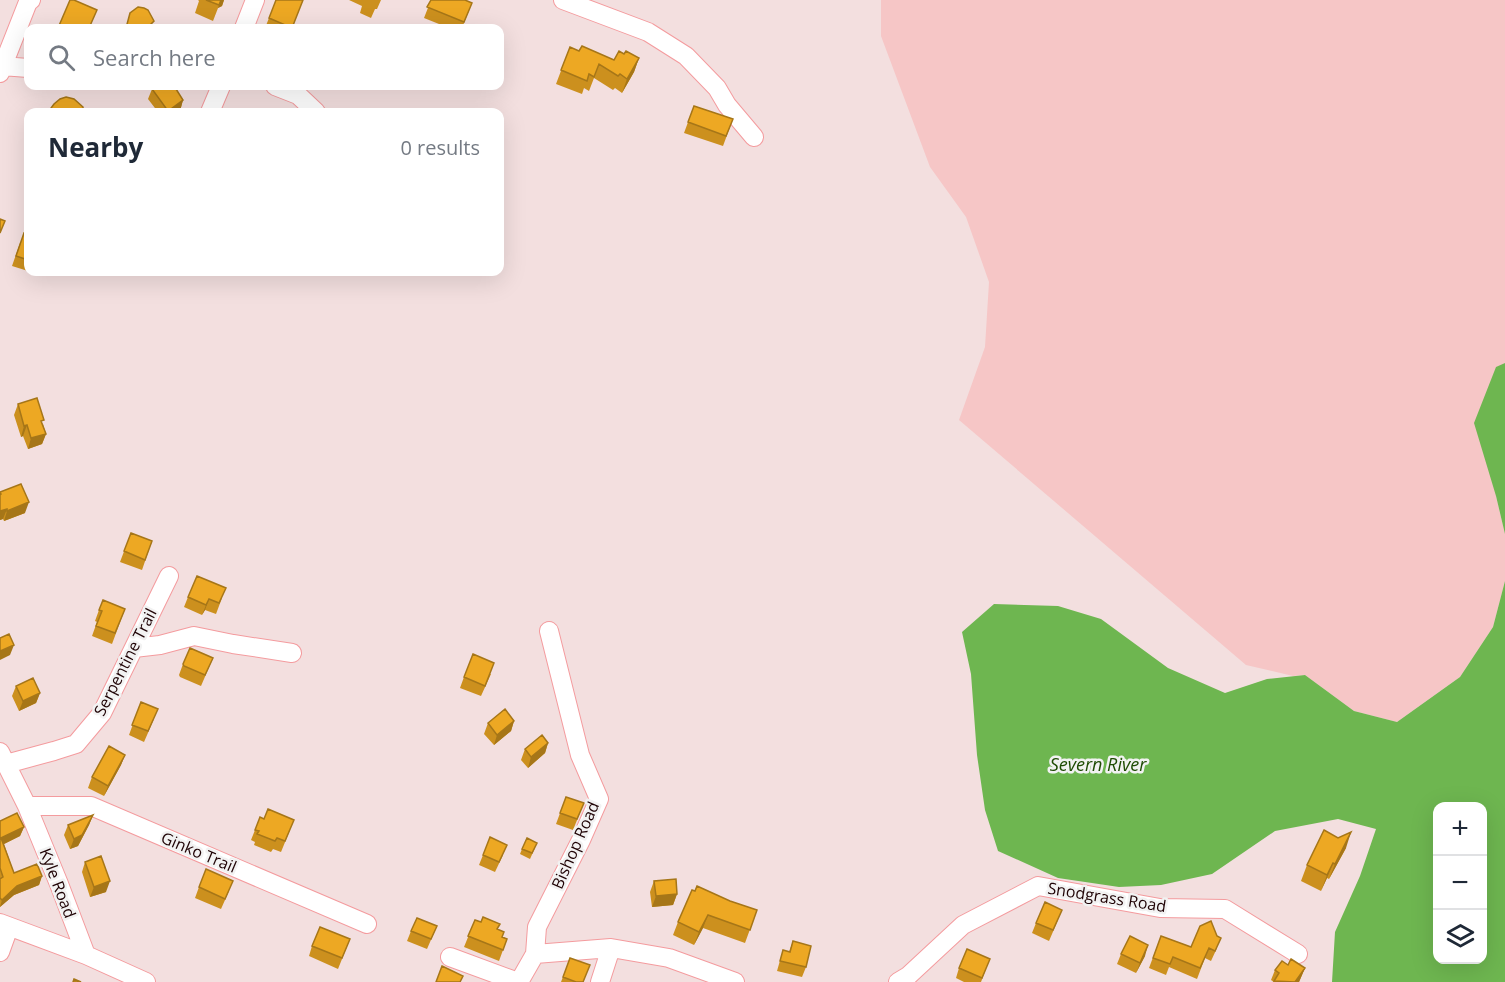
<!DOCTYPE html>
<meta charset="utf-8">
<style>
body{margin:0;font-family:"Open Sans",sans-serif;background:#f6f6f7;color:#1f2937}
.controls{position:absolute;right:18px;bottom:18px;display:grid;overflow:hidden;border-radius:12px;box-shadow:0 6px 24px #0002}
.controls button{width:54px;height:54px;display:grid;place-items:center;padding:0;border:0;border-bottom:2px solid #e0e1e3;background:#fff;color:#1f2937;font:30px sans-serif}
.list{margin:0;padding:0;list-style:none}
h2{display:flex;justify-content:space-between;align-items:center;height:78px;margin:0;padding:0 24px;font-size:26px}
h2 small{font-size:20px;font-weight:400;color:#747a83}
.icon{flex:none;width:33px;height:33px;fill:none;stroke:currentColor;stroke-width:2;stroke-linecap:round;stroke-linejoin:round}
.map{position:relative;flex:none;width:1505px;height:982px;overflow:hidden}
.search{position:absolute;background:#fff;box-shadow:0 6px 24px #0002;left:24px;top:24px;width:480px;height:66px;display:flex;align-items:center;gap:15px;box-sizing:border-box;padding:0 21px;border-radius:12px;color:#747a83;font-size:22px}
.panel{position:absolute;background:#fff;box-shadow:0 6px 24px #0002;left:24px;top:108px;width:480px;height:168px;border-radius:12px}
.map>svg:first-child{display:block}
.green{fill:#f6c6c6}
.water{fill:#6eb650;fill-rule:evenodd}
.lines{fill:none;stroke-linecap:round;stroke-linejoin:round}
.minor-casing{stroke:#f49b9e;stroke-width:20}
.minor{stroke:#fff;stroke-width:18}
.wall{fill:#cc901e}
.shaded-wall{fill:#a67618}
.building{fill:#eda823;stroke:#a67618;stroke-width:1.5}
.labels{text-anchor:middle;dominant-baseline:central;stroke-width:5;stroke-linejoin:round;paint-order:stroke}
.street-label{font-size:16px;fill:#1f0305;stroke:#f2f2f2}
.water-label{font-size:18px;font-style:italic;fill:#1e4c03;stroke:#f2f2f2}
</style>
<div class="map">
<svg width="1505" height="982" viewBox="0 0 1505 982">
<rect width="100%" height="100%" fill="#f3dfdf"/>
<path class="green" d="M881 0H1505V363L1496 368V496L1505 534V581L1493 627 1460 677 1397 722 1354 711 1305 675 1293 676 1246 665 959 420 985 347 989 282 966 217 930 167 881 36Z"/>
<path class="water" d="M1505 363V534L1496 496 1474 423 1496 367Z
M1505 581V982H1332L1335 932 1360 876 1376 829 1338 819 1275 831 1212 874 1161 885 1119 887 1058 878 998 851 985 810 977 755 971 674 962 632 994 604 1058 606 1101 619 1168 668 1225 693 1267 679 1305 675 1354 711 1397 722 1460 677 1493 627ZM1482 806V960H1438V806Z"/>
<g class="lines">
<defs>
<path id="minor" d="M563 0 648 32 686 56 717 88 727 105 754 137
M244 28 255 0
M2 66 28 68
M0 73 28 2 31 0
M275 86 298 95 316 112
M210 112 221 86
M134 648 160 645 194 636 233 644 292 653
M0 752 27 806 59 884 86 955
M6 764 54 751 76 744 102 713 169 576
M27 806H91L367 924
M0 923 86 955 146 982
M0 952 9 927
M535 954 611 948 669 958 735 982
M450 957 518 982
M519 982 535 954 537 927 581 840 599 799 580 755 549 631
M600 982 611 948
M898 982 908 976 963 925 1038 886 1160 908 1225 909 1298 954"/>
</defs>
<use href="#minor" class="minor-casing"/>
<use href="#minor" class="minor"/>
</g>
<path class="wall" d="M198 0H224L222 6 218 8 213 21 195 13 199 1Z
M349 0H381L377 9H375L371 18 360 13 362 6Z
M431 0 472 3 462 28H449L424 18Z
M269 18 292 28H265Z
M570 47 579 51 614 60 624 54 639 58 634 72 622 93 615 88 613 90 594 78 589 91 584 88 582 94 556 84Z
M178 88 177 91 183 100 180 111 177 112H158L148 99 152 89Z
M694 106 733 119 723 146 684 133Z
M28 234V271L12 266 20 243Z
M29 272H39L38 274Z
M18 404 43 424 46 434 42 444 28 449 23 436 21 437 14 415Z
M0 492 25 513 4 521 3 519 0 520Z
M131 533 152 541 142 570 120 562Z
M188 597 222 598 216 614 205 610 202 615 184 607Z
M125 609 112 644 92 636 97 622 95 621 99 610Z
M213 658 201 686 180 677 179 675 183 664Z
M491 674 481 696 460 688 464 677Z
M16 686 40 693 36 703 19 711 12 696Z
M141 702 154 719 144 742 129 735Z
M514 721 511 731 494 745 484 734 488 723Z
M548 743 545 753 528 768 521 760 525 749Z
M125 755 121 765 104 796 88 788 92 777Z
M566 797 584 803 573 830 556 824Z
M93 815 89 825 78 846 70 849 64 835 68 825Z
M0 821 24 827 20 836 4 844 14 873 42 876 39 885 14 895 0 907Z
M255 830H290L281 852 273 849 271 852 254 845 255 842 251 840Z
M1338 838 1346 848 1329 879 1327 878 1321 891 1301 881 1307 865Z
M535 848 530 859 520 854 522 849Z
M483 855H503L495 872 479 865Z
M85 862 106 892 90 897 82 872Z
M654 881 677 894 673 905 652 907 650 892Z
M199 887 229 891 221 909 195 898Z
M730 901 757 910 745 943 703 928 694 945 673 935 678 922Z
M475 920 498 929 502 937 507 939 499 961 464 947Z
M1058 920 1049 941 1032 933 1036 923Z
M437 926 427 949 407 941 411 931Z
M1161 936 1191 947 1217 948 1211 961 1205 958 1197 979 1169 967 1166 975 1149 968Z
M350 939 338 969 309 956 312 946Z
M793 941 806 967 802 977 777 971 783 950 789 952Z
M1121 954 1145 956 1136 973 1117 964Z
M570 958 584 982H561Z
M1288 965 1305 968 1299 982H1274L1271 980 1275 970Z
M959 968 986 969 981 982H964L956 978Z"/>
<path class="shaded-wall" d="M221 0H224L222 6 218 8 213 21Z
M639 58 634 72 622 93 627 79Z
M183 100 180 111 177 112H168V111Z
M27 425 23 436 21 437 24 426Z
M46 434 42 444 28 449 31 438Z
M29 502 25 513 4 521 7 511Z
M7 509 3 519 0 520V511Z
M209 599 205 610 202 615 206 605Z
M14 645 10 655 0 660V651Z
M40 693 36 703 19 711 23 701Z
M514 721 511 731 494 745 497 735Z
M548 743 545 753 528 768 531 757Z
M125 755 121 765 104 796 108 786Z
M93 815 89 825 78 846 70 849 74 839Z
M24 827 20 836 0 846 1 838Z
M1351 832 1346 848 1329 879 1335 864Z
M1333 863 1327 878 1321 891 1327 875Z
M42 876 39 885 14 895 0 907 2 900 17 886Z
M110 881 106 892 90 897 94 887Z
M677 894 673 905 652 907 656 896Z
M708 915 703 928 694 945 699 932Z
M1148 945 1145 956 1136 973 1140 963Z
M1305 968 1299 982H1295Z"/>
<path class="building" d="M70 0H74L97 10 89 28H58Z
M206 0H221L219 5Z
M276 0H303L292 28 269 18Z
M431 0H465L472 3 464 22 427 7Z
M138 7 144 8 148 10 154 21 147 28H126L130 13Z
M582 46 614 60 619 51 624 54 626 51 639 58 627 79 620 74 618 76 599 64 594 77 589 74 587 81 561 70 570 47 579 51Z
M157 86H176L178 88 176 89 183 100 168 111 152 89Z
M66 97 74 99 83 107V112H50L51 108 54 104 60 99Z
M694 106 733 119 726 136 688 122Z
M241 109 249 112H240Z
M0 219 5 221 0 233Z
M24 233 28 234V260L16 256Z
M37 398 44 420 41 421 46 434 31 438 27 425 24 426 18 404Z
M21 484 29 502 7 511V509L0 511V495L1 494 0 492Z
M131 533 152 541 145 560 124 551Z
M197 576 226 588 219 603 209 599 206 605 188 597Z
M103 600 125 609 115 633 96 626 102 611 99 610Z
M9 634 14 645 0 651V638Z
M190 648 213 658 205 675 184 666 183 664Z
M473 654 494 663 485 686 464 677Z
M33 678 40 693 23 701 16 686Z
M141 702 158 709 148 731 132 725Z
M505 709 514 721 497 735 488 723Z
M542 735 548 743 531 757 525 749Z
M109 746 125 755 108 786 92 777Z
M566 797 584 803 577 819 560 813Z
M268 809 294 820 285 841 277 838 275 841 257 834 259 831 255 830 260 817 264 819Z
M17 813 24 827 1 838 14 873 37 864 42 876 17 886 2 900 0 898V879L3 877 0 868V821Z
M93 815 82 835 74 839 68 825Z
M1324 830 1338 838 1351 832 1335 864 1333 863 1327 875 1307 865Z
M490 837 507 845 499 862 483 855Z
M527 838 537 843 532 853 522 849Z
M101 856 110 881 94 887 85 862Z
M206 869 233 881 225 899 199 887Z
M676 879 677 894 656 896 654 881Z
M697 886 730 901 757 910 750 930 708 915 699 932 678 922 692 890 695 891Z
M1045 902 1062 910 1053 930 1036 923Z
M483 917 500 924 497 929 504 932 502 937 507 939 503 950 468 936 475 920 481 922Z
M417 918 437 926 431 939 411 931Z
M1211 921 1217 936 1221 938 1215 951 1209 948 1200 968 1173 957 1170 964 1153 958 1161 936 1191 947 1200 926Z
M320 927 350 939 342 958 312 946Z
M1130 936 1148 945 1140 963 1121 954Z
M793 941 811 946 806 967 780 961 783 950 790 952Z
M967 949 990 959 982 978 959 968Z
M570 958 590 965 583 982H576L563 977Z
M1291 959 1305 968 1295 982 1274 981 1279 973 1275 970 1282 961 1288 965Z
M442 966 463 976 460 982H436Z
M74 979 81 982H73Z"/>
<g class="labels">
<g class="street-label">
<text transform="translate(125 662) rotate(-63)">Serpentine Trail</text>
<text transform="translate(575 845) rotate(-66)">Bishop Road</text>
<text transform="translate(199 852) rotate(23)">Ginko Trail</text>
<text transform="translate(58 883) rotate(69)">Kyle Road</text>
<text transform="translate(1107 897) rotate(9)">Snodgrass Road</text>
</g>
<g class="water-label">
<text x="1098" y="764">Severn River</text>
</g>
</g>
</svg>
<div class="controls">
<button>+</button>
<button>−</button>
<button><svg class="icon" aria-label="layers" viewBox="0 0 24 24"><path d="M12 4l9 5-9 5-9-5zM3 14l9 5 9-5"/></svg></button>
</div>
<div class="search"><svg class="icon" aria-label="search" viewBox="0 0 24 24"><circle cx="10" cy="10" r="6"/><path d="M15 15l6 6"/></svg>Search here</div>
<section class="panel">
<h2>Nearby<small>0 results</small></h2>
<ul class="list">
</ul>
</section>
</div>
